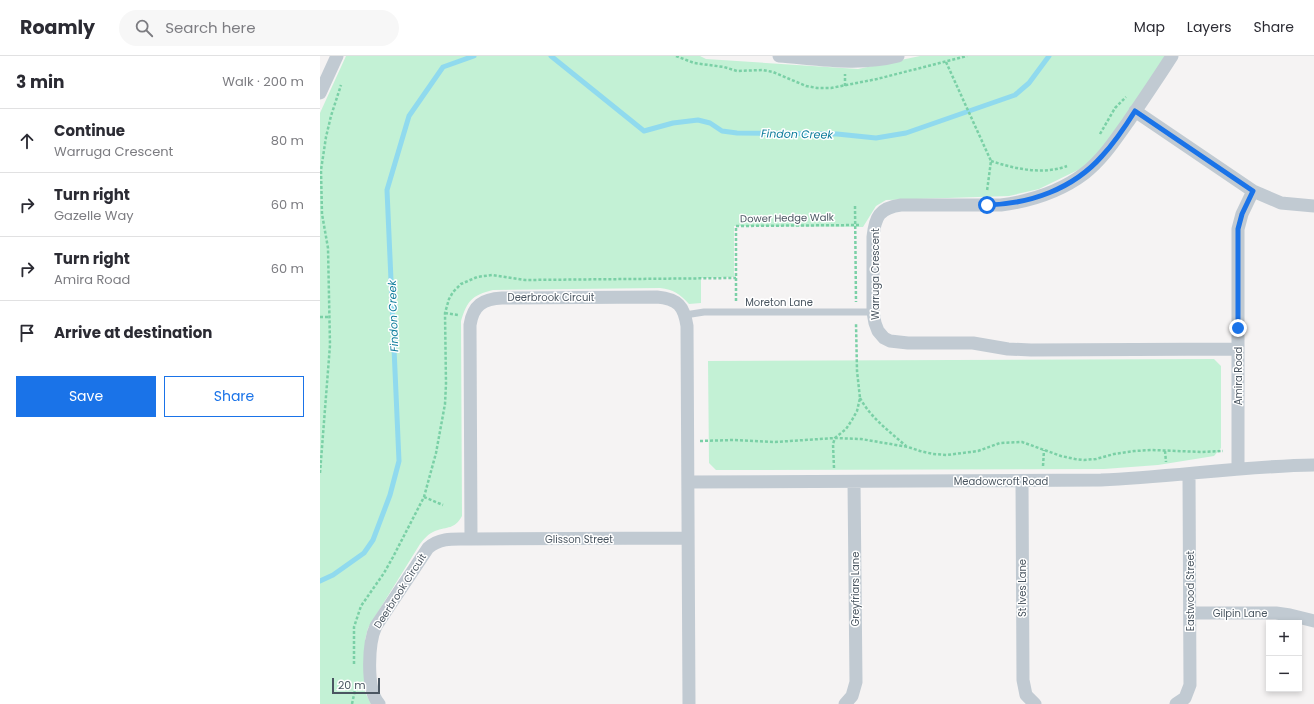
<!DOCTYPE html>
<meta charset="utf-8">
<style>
body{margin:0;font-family:Poppins,sans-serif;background:#f7f7f7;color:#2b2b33}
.controls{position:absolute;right:12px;bottom:12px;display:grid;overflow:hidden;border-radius:0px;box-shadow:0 2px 6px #0003}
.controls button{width:36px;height:36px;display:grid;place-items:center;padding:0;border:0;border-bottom:1px solid #e1e1e2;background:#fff;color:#2b2b33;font:20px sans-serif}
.scale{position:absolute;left:12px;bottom:10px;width:48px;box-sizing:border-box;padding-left:4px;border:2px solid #4a5661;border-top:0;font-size:11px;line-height:14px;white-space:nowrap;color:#4a5661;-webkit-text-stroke:3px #fff;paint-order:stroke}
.stop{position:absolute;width:12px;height:12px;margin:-9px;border:3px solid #1a73e8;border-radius:50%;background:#fff}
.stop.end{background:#1a73e8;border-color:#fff;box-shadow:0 1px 4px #0008}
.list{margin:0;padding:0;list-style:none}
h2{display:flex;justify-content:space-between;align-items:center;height:52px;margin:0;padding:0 16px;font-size:17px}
h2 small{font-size:13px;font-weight:400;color:#7c7c81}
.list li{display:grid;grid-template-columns:26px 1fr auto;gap:12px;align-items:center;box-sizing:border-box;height:64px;padding:0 16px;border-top:1px solid #e1e1e2}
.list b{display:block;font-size:15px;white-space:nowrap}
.list p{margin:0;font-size:13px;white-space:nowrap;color:#7c7c81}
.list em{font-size:13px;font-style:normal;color:#7c7c81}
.actions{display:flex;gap:8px;padding:12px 16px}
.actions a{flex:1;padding:9px 0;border:1px solid #1a73e8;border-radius:0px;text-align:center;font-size:14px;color:#1a73e8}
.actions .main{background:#1a73e8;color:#fff}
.icon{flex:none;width:22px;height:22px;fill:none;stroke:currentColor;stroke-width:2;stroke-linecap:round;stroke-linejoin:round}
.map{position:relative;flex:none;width:994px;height:648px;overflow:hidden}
header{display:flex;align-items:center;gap:24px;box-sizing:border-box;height:56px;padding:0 20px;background:#fff;border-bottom:1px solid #e1e1e2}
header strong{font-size:19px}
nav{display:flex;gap:22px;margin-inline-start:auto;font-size:14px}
.search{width:280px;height:36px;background:#f7f7f7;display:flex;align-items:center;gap:10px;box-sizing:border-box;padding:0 14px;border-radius:22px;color:#7c7c81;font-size:15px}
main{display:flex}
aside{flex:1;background:#fff}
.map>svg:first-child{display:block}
.green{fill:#c3f1d5}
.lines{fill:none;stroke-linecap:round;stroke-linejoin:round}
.stream{stroke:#90daee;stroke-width:5}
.path{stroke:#7ad0a6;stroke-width:2.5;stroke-dasharray:3 2;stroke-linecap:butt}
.lane{stroke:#c1cad2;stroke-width:7}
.street{stroke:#c1cad2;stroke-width:13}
.route{stroke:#1a73e8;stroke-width:5}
.labels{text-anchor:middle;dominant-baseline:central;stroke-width:3;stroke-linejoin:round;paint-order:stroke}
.street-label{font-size:10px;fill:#4a5661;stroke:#fff}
.water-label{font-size:11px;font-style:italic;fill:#0c7c9b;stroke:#fff}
</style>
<header>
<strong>Roamly</strong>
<div class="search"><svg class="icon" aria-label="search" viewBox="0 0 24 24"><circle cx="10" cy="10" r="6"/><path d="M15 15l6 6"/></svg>Search here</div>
<nav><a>Map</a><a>Layers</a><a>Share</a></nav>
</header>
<main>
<aside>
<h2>3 min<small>Walk · 200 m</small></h2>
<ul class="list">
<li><svg class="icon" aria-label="ahead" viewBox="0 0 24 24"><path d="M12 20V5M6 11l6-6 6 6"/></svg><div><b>Continue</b><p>Warruga Crescent</p></div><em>80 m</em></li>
<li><svg class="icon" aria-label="right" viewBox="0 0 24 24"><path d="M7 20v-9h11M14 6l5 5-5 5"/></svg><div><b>Turn right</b><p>Gazelle Way</p></div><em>60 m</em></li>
<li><svg class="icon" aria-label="right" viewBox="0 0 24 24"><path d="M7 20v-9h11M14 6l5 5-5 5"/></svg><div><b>Turn right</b><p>Amira Road</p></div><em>60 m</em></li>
<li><svg class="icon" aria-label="arrive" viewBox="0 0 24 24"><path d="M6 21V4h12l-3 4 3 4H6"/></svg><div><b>Arrive at destination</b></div></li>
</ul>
<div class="actions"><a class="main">Save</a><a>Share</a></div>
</aside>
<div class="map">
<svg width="994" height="648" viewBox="0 0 994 648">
<rect width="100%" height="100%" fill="#f5f3f3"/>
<path class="green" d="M26 0H380L386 3 538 13 600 0H848L796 77 766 110 719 133 689 140 566 144 556 150 543 171 414 170V221L381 222V247L369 248C359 237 354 234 340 232L173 234C152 239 147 245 141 265L142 460C134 474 128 470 115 475 108 478 104 483 100 488L48 572 45 584V636L51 648H0V57Z
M894 303 901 310V392L894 400 838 409 784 413 396 414 389 407 388 305Z"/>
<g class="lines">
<path class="stream" d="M231 0 324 75 353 67 378 64 390 67 402 75 417 77 517 78 556 82 586 77 695 39 709 27 729 0
M0 525 13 519 44 497 53 484 70 439 79 405 67 134 89 60 123 11 154 0"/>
<path class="path" d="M356 0 374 7 404 11 417 15 443 14 453 16 486 30 497 32H511L557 23 647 0
M626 6 671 105 667 135
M525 30V18
M780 78 795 52 806 41
M671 105C695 113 723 119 747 110
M535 150 536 246
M416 245V170L541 169
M125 257 138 259
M0 261H10
M540 342C551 362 569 375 586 390
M380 385 413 384 455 386 515 382 541 383 588 391 600 395 613 398 627 399 658 395 680 387 702 386 741 400 755 403 764 404 776 403 794 398 814 395 832 394 882 396 903 395
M845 395 846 406
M723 410 724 394
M514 412 513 388 515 382 526 373 532 364 537 355 540 342 537 315 536 267
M0 417 10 289 8 192 2 158 1 114 6 81 11 60 21 29
M104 441 123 449
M34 608V571L41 550 64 517 73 501 104 441 116 397 125 348 126 328 125 257 129 243 133 236 141 228 157 221 172 219 205 224 416 222
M32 648 35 634V625"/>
<path class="lane" d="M365 259 384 256H553"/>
<path class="street" d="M459 0C499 3 539 10 578 0
M852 0C838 22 823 44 808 66 795 84 783 103 765 117 740 136 711 145 681 149H581C559 152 555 161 553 181V256L555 267 558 275 564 282 570 285 588 287H653L688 293 711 294 918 293
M0 37 17 0
M815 55 933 135 961 147 994 150
M918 412V173L922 158 933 135
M702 425 703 624 706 639 715 648
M368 426 781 424C852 421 922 410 994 409
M151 483 368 482
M870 557H956L970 559 994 565
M59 648C46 634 48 587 56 570L108 492C120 481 135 483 151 483L150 269C153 249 163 243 182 242L337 241C358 243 364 250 367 270L369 648
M525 648 532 640 536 626 534 426
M856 648 865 642 870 629 869 418"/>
</g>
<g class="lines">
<path class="route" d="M667 149C710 148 753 133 782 100 795 86 805 71 815 55L933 135 922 158 918 173V272"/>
</g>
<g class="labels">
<g class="street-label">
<text transform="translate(467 162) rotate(-1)">Dower Hedge Walk</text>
<text transform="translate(555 218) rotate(-90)">Warruga Crescent</text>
<text x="231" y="241">Deerbrook Circuit</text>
<text x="459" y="246">Moreton Lane</text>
<text transform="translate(918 320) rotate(-90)">Amira Road</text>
<text x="681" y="425">Meadowcroft Road</text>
<text x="259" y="483">Glisson Street</text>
<text transform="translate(702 532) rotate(-90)">St Ives Lane</text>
<text transform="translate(535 533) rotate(-90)">Greyfriars Lane</text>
<text transform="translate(80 535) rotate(-57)">Deerbrook Circuit</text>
<text transform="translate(870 535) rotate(-90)">Eastwood Street</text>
<text x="920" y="557">Gilpin Lane</text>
</g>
<g class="water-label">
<text transform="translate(477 78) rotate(1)">Findon Creek</text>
<text transform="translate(73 260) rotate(-92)">Findon Creek</text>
</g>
</g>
</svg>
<div class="controls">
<button>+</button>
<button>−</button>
</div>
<div class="scale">20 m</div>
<div class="stop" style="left:667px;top:149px"></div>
<div class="stop end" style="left:918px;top:272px"></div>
</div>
</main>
